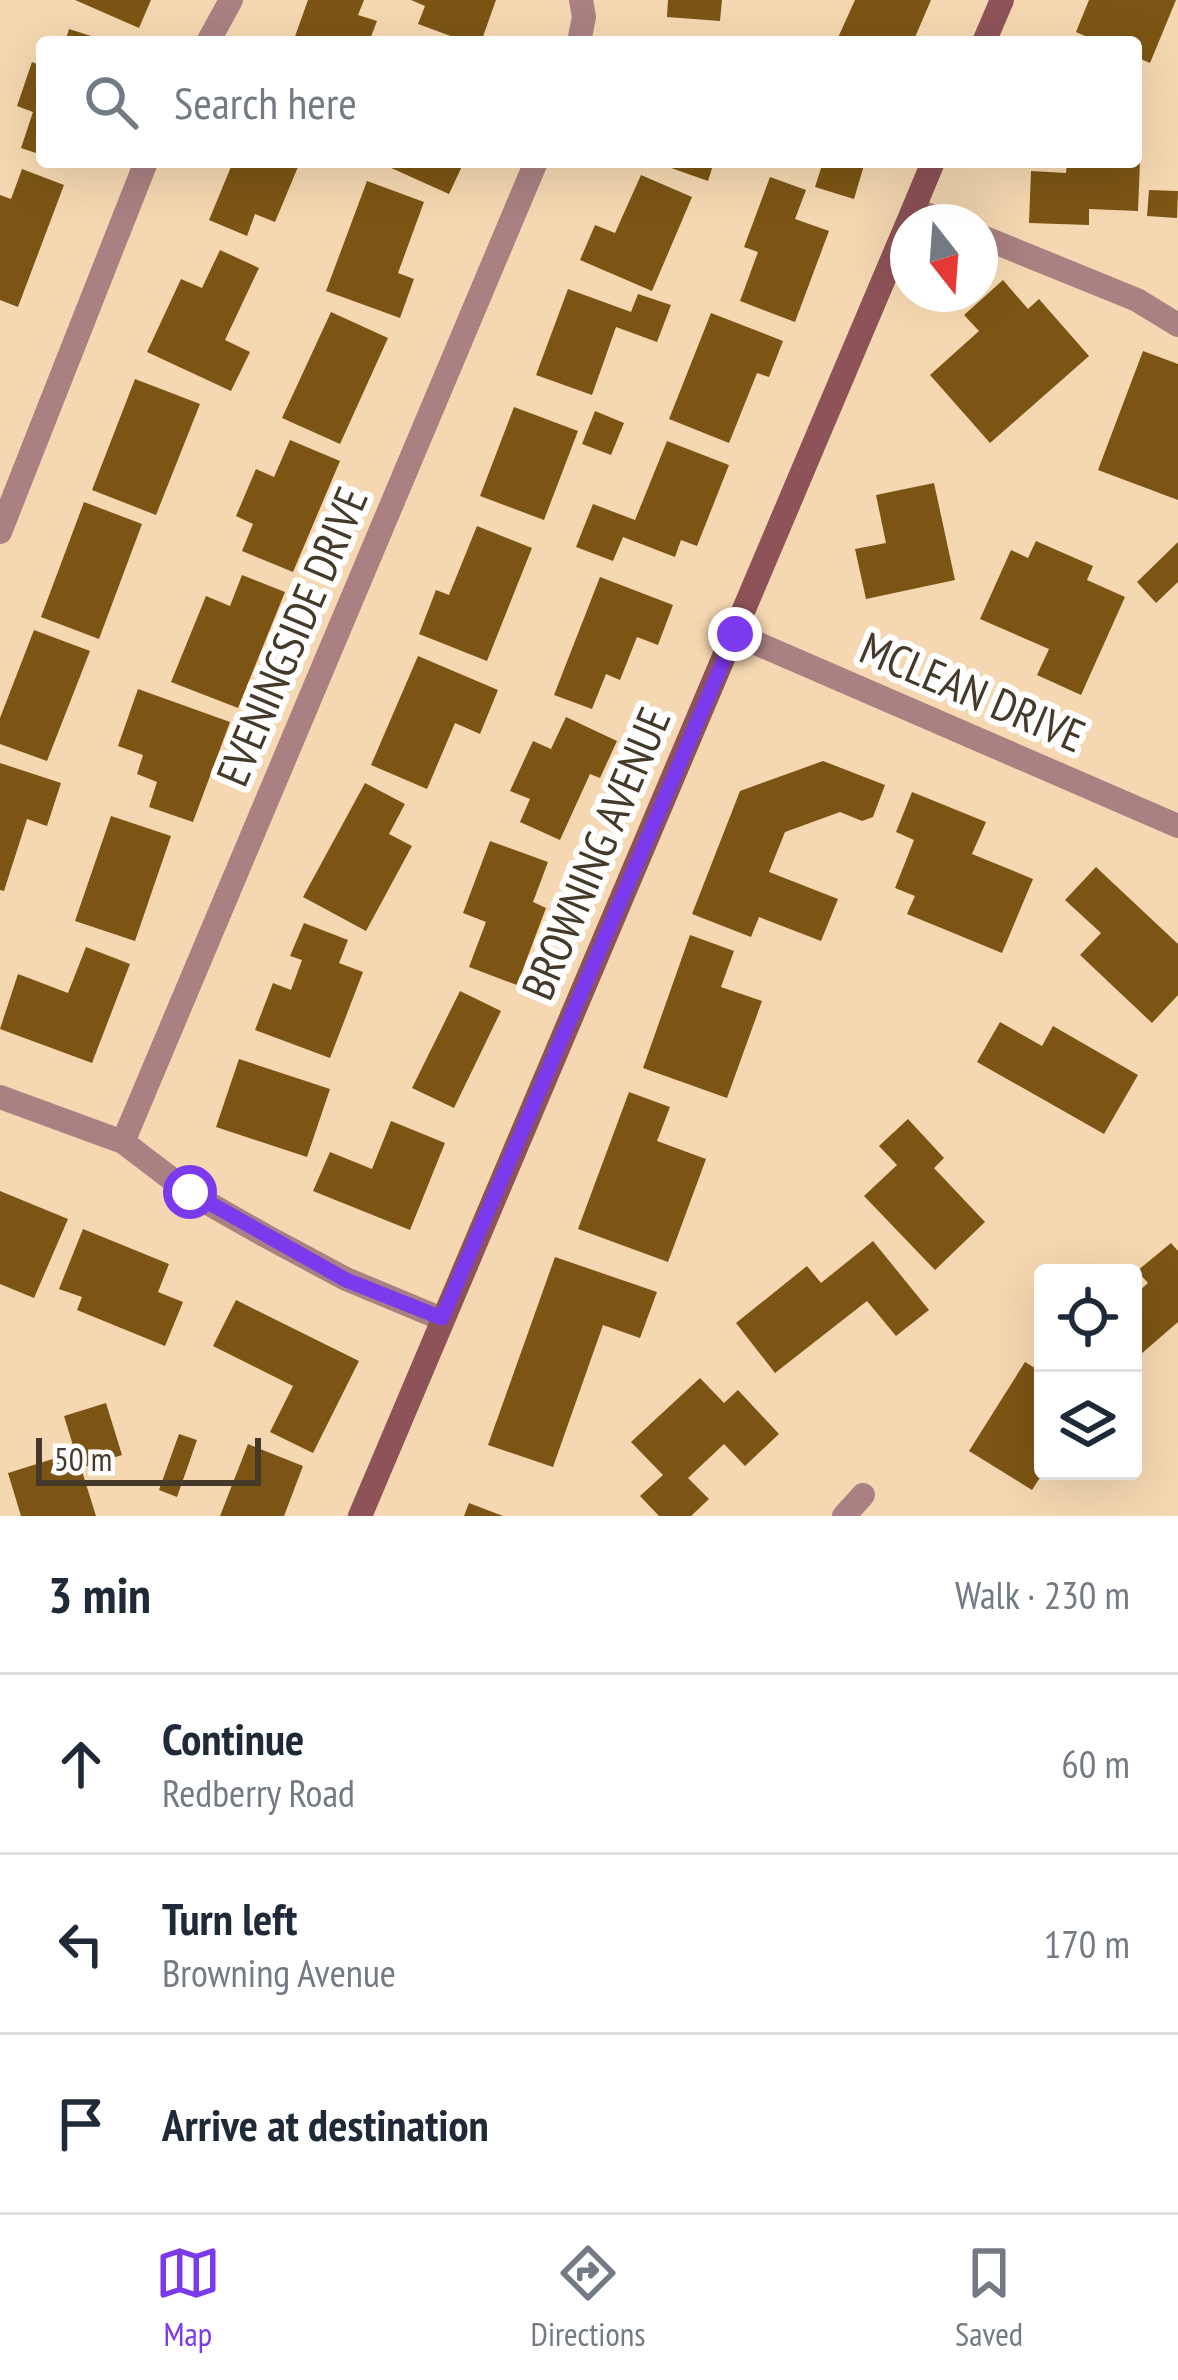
<!DOCTYPE html>
<meta charset="utf-8">
<style>
body{margin:0;font-family:"PT Sans Narrow",sans-serif;background:#f2f2f3;color:#1f2937}
.controls{position:absolute;right:36px;bottom:36px;display:grid;overflow:hidden;border-radius:12px;box-shadow:0 12px 48px #0002}
.controls button{width:108px;height:108px;display:grid;place-items:center;padding:0;border:0;border-bottom:3px solid #e0e1e3;background:#fff;color:#1f2937;font:60px sans-serif}
.compass{position:absolute;left:890px;top:204px;width:108px;height:108px;border-radius:50%;background:#fff;box-shadow:0 12px 48px #0002;rotate:163deg}
.scale{position:absolute;left:36px;bottom:30px;width:225px;box-sizing:border-box;padding-left:12px;border:6px solid #453a2a;border-top:0;font-size:33px;line-height:42px;white-space:nowrap;color:#453a2a;-webkit-text-stroke:9px #fefefe;paint-order:stroke}
.stop{position:absolute;width:36px;height:36px;margin:-27px;border:9px solid #7c3aed;border-radius:50%;background:#fff}
.stop.end{background:#7c3aed;border-color:#fff;box-shadow:0 3px 12px #0008}
.list{margin:0;padding:0;list-style:none}
h2{display:flex;justify-content:space-between;align-items:center;height:156px;margin:0;padding:0 48px;font-size:51px}
h2 small{font-size:39px;font-weight:400;color:#747a83}
.list li{display:grid;grid-template-columns:78px 1fr auto;gap:36px;align-items:center;box-sizing:border-box;height:180px;padding:0 48px;border-top:3px solid #e0e1e3}
.list b{display:block;font-size:45px;white-space:nowrap}
.list p{margin:0;font-size:39px;white-space:nowrap;color:#747a83}
.list em{font-size:39px;font-style:normal;color:#747a83}
.icon{flex:none;width:66px;height:66px;fill:none;stroke:currentColor;stroke-width:2;stroke-linecap:round;stroke-linejoin:round}
.map{position:relative;flex:none;width:1178px;height:1516px;overflow:hidden}
.search{position:absolute;background:#fff;box-shadow:0 12px 48px #0002;left:36px;right:36px;top:36px;height:132px;display:flex;align-items:center;gap:30px;box-sizing:border-box;padding:0 42px;border-radius:12px;color:#747a83;font-size:45px}
.sheet{height:696px;background:#fff}
nav{display:flex;justify-content:space-around;align-items:center;box-sizing:border-box;height:168px;border-top:3px solid #e0e1e3;background:#fff;font-size:33px;color:#747a83}
nav a{display:grid;justify-items:center;gap:6px}
nav .on{color:#7c3aed}
.map>svg:first-child{display:block}
.building{fill:#7c5514}
.lines{fill:none;stroke-linecap:round;stroke-linejoin:round}
.street{stroke:#aa8082;stroke-width:24}
.secondary{stroke:#8e5358;stroke-width:24}
.route{stroke:#7c3aed;stroke-width:15}
.labels{text-anchor:middle;dominant-baseline:central;stroke-width:12;stroke-linejoin:round;paint-order:stroke}
.street-label{font-size:45px;fill:#453a2a;stroke:#fefefe}
</style>
<div class="map">
<svg width="1178" height="1516" viewBox="0 0 1178 1516">
<rect width="100%" height="100%" fill="#f5d8b1"/>
<path class="building" d="M75 0H151L139 28Z
M308 0H364L358 15 377 21 369 42H293Z
M411 0H496L481 42H467L418 24 425 6Z
M668 0H722L720 21 667 17Z
M855 0H931L913 42H836Z
M1089 0H1176L1150 63 1136 57V42H1099L1076 32Z
M69 29 107 41V42H65Z
M32 62 42 66V155L21 148 33 112 17 106Z
M1136 111H1142L1138 211 1089 209V225L1029 223 1031 171 1066 173 1067 162H1136Z
M233 162H300L275 222 255 214 247 236 209 220Z
M391 162H464L449 194 389 167Z
M654 162H714L708 181Z
M823 162H865L854 199 815 187Z
M22 169 64 185 18 307 0 300V195L11 199Z
M641 175 692 197 652 291 580 260 595 225 615 233Z
M770 177 806 190 795 219 829 231 795 322 740 301 758 252 744 247Z
M367 181 424 202 398 273 414 279 400 318 326 291Z
M1149 190 1178 191 1177 218 1147 216Z
M220 250 259 268 225 340 250 352 231 391 147 352 181 279 202 288Z
M1003 280 1028 309 1039 299 1089 356 990 443 930 375 979 331 964 315Z
M568 289 631 312 638 294 671 305 657 342 616 327 592 395 536 375Z
M331 312 388 338 340 444 282 418Z
M711 313 783 341 769 377 757 373 729 443 669 419Z
M1143 351 1178 364V500L1098 470Z
M135 379 200 404 156 515 92 490Z
M514 407 578 431 544 520 480 496Z
M595 411 624 423 611 455 582 444Z
M290 440 340 461 293 572 242 551 253 524 236 516 256 469 274 477Z
M667 441 729 465 697 546 681 540 675 557 623 537 613 561 576 547 593 504 635 520Z
M934 483 955 580 866 599 855 549 886 543 876 495Z
M84 502 142 524 99 639 41 617Z
M477 526 532 548 487 661 419 634 436 590 449 595Z
M1036 541 1093 566 1087 580 1125 597 1081 695 1037 675 1049 649 980 619 1011 550 1028 558Z
M1178 542V582L1156 603 1137 582Z
M242 575 285 592 238 708 171 682 206 596 230 606Z
M600 577 673 605 658 645 637 637 620 680 606 674 592 709 554 695Z
M34 630 90 651 47 761 0 744V718Z
M418 656 498 690 480 734 455 723 427 789 371 765Z
M138 689 230 722 193 822 149 807 157 782 137 774 143 755 118 746Z
M566 717 617 741 600 778 590 774 560 840 520 822 530 799 510 791 533 741 551 749Z
M823 761 885 785 873 817 862 821 840 812 785 832 769 872 838 899 821 941 759 917 751 937 692 914 740 791Z
M0 763 61 783 47 826 27 819 4 891 0 890Z
M365 783 405 804 389 834 412 846 366 931 303 897Z
M912 792 986 822 972 854 1033 879 1002 953 907 914 915 896 895 888 914 840 896 832Z
M111 816 171 836 135 941 75 921Z
M490 841 548 862 533 902 546 908 517 985 469 967 486 922 463 913Z
M1096 867 1178 944V995L1152 1023 1080 955 1101 933 1065 900Z
M304 923 348 940 339 963 363 972 330 1058 255 1030 273 983 291 990 302 960 290 956Z
M690 935 734 951 721 987 762 1001 727 1098 643 1068Z
M86 947 130 964 92 1063 0 1029 18 974 68 993Z
M460 991 501 1011 454 1108 412 1088Z
M1000 1022 1042 1046 1053 1026 1138 1075 1104 1134 977 1062Z
M239 1059 330 1089 307 1157 216 1127Z
M629 1092 670 1107 657 1141 706 1159 668 1262 578 1229Z
M908 1119 944 1158 934 1168 985 1222 935 1270 864 1196 897 1165 879 1146Z
M391 1121 445 1143 410 1230 313 1191 330 1152 372 1169Z
M0 1191 68 1219 34 1298 0 1284Z
M83 1229 169 1264 158 1292 183 1302 165 1346 77 1310 82 1297 59 1289Z
M873 1241 929 1310 896 1336 867 1301 775 1373 736 1323 807 1266 821 1283Z
M1171 1243 1178 1251V1322L1133 1361V1296L1148 1283 1137 1271Z
M555 1257 657 1292 640 1338 603 1325 553 1467 488 1445Z
M236 1300 359 1361 313 1453 270 1432 293 1386 213 1346Z
M1025 1362 1043 1373V1473L1032 1490 969 1451Z
M700 1378 724 1403 738 1390 779 1434 745 1466 724 1444 688 1478 709 1499 691 1516H659L640 1496 663 1475 631 1442Z
M106 1403 122 1455 81 1468 96 1516H21L8 1473 75 1452 64 1416Z
M179 1434 197 1440 177 1497 159 1490Z
M248 1444 303 1466 284 1516H220Z
M469 1503 503 1516H464Z"/>
<g class="lines">
<path class="street" d="M208 42 231 0
M579 42 584 17 581 0
M914 209 946 222
M980 236 1137 300 1178 325
M0 532 146 162
M735 634 1178 826
M0 1097 123 1142 190 1193 264 1235 346 1279 442 1319
M123 1142 536 162
M844 1516 863 1495"/>
<path class="secondary" d="M984 42 1002 0
M908 222 933 162
M360 1516 908 222"/>
</g>
<g class="lines">
<path class="route" d="M190 1192 346 1280 442 1318 735 634"/>
</g>
<g class="labels">
<g class="street-label">
<text transform="translate(291 636) rotate(-67)">EVENINGSIDE DRIVE</text>
<text transform="translate(973 691) rotate(23)">MCLEAN DRIVE</text>
<text transform="translate(595 853) rotate(-67)">BROWNING AVENUE</text>
</g>
</g>
</svg>
<div class="controls">
<button><svg class="icon" aria-label="locate" viewBox="0 0 24 24"><circle cx="12" cy="12" r="6"/><path d="M12 2v4M12 18v4M2 12h4M18 12h4"/></svg></button>
<button><svg class="icon" aria-label="layers" viewBox="0 0 24 24"><path d="M12 4l9 5-9 5-9-5zM3 14l9 5 9-5"/></svg></button>
</div>
<svg class="compass" viewBox="-18 -18 36 36"><path d="M0-13l5 13h-10z" fill="#e53935"/><path d="M0 13l5-13h-10z" fill="#747a83"/></svg>
<div class="scale">50 m</div>
<div class="stop" style="left:190px;top:1192px"></div>
<div class="stop end" style="left:735px;top:634px"></div>
<div class="search"><svg class="icon" aria-label="search" viewBox="0 0 24 24"><circle cx="10" cy="10" r="6"/><path d="M15 15l6 6"/></svg>Search here</div>
</div>
<section class="sheet">
<h2>3 min<small>Walk · 230 m</small></h2>
<ul class="list">
<li><svg class="icon" aria-label="ahead" viewBox="0 0 24 24"><path d="M12 20V5M6 11l6-6 6 6"/></svg><div><b>Continue</b><p>Redberry Road</p></div><em>60 m</em></li>
<li><svg class="icon" aria-label="left" viewBox="0 0 24 24"><path d="M17 20v-9H6M10 6l-5 5 5 5"/></svg><div><b>Turn left</b><p>Browning Avenue</p></div><em>170 m</em></li>
<li><svg class="icon" aria-label="arrive" viewBox="0 0 24 24"><path d="M6 21V4h12l-3 4 3 4H6"/></svg><div><b>Arrive at destination</b></div></li>
</ul>
</section>
<nav>
<a class="on"><svg class="icon" aria-label="map" viewBox="0 0 24 24"><path d="M3 6l6-2 6 2 6-2v14l-6 2-6-2-6 2zM9 4v14M15 6v14"/></svg>Map</a>
<a><svg class="icon" aria-label="directions" viewBox="0 0 24 24"><path d="M12 3l9 9-9 9-9-9zM9 14v-3h6M13 9l2 2-2 2"/></svg>Directions</a>
<a><svg class="icon" aria-label="saved" viewBox="0 0 24 24"><path d="M7 4h10v16l-5-4-5 4z"/></svg>Saved</a>
</nav>
